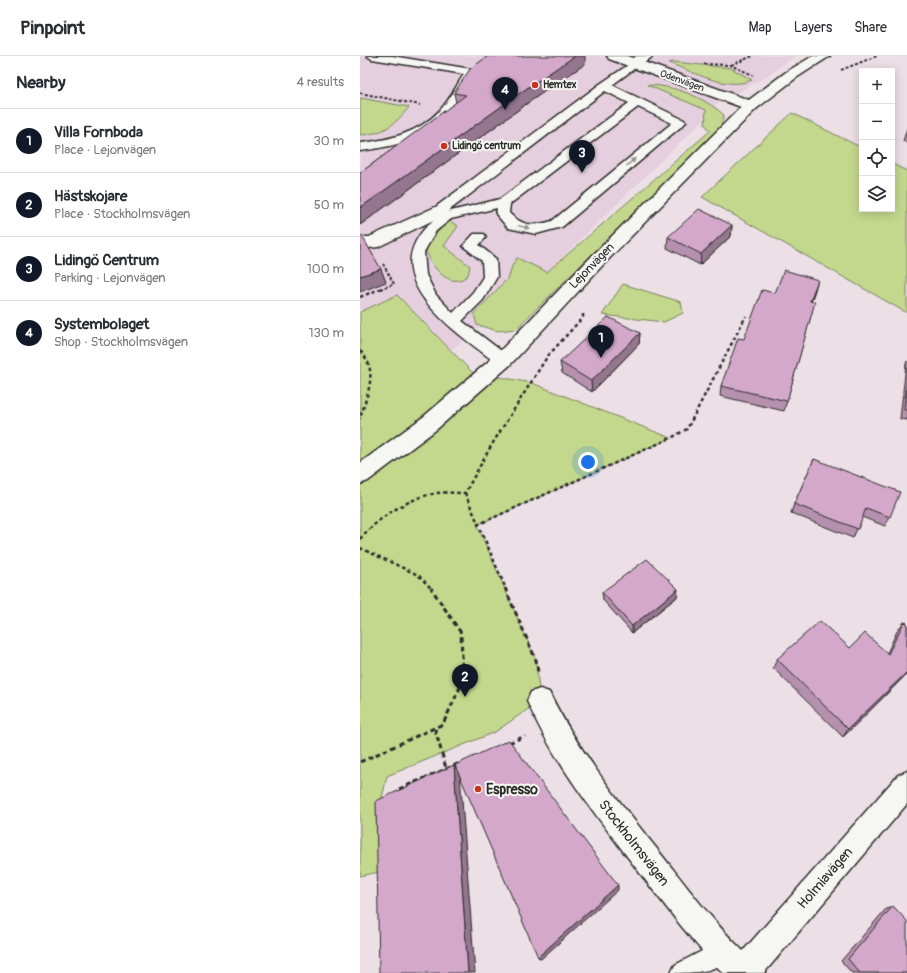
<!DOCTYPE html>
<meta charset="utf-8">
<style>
body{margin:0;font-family:Pangolin,sans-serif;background:#f2f2f3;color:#2b2b33}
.controls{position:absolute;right:12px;top:12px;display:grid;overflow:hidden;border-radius:0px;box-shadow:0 2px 10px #0003}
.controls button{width:36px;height:36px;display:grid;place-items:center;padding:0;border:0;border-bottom:1px solid #e1e1e2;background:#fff;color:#2b2b33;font:20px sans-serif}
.you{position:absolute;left:228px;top:406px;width:14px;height:14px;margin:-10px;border:3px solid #fff;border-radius:50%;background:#1a73e8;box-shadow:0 0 0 6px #1a73e833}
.badge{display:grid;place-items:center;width:26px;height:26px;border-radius:50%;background:#111827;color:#fff;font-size:13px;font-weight:700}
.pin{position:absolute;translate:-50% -33px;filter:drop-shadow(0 1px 2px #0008)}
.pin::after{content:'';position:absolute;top:21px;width:14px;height:12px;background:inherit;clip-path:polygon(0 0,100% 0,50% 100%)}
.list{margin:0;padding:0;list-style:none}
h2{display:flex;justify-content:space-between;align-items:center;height:52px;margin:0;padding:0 16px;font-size:17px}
h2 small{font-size:13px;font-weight:400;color:#7c7c81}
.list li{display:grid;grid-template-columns:26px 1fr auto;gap:12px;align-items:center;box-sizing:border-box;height:64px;padding:0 16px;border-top:1px solid #e1e1e2}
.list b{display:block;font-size:15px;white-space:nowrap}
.list p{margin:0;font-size:13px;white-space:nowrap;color:#7c7c81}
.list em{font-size:13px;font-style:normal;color:#7c7c81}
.icon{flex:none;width:22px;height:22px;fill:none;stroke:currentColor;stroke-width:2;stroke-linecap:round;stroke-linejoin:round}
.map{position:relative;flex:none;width:547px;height:917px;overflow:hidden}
header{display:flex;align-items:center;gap:24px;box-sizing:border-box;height:56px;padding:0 20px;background:#fff;border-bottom:1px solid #e1e1e2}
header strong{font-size:19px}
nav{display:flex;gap:22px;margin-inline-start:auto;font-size:14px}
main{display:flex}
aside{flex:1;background:#fff}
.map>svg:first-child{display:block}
.built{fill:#e5cede}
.green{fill:#c3d88d;stroke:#77825c}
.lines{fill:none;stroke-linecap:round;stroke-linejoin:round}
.service-casing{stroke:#2b2b2b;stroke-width:3}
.pedestrian-casing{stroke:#2b2b2b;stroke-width:3}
.minor-casing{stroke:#2b2b2b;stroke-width:3}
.tertiary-casing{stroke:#2b2b2b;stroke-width:3}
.path-far2{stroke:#2b2b2b;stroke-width:2;stroke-dasharray:3 2;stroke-linecap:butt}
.path-far1{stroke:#2b2b2b;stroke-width:2.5;stroke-dasharray:3.5 3;stroke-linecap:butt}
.path{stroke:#2b2b2b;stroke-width:3;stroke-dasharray:5 3.5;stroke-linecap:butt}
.service{fill:#f6f6f2;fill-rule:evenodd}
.pedestrian{fill:#f6f6f2;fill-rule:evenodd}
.minor{fill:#f6f6f2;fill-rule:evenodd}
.tertiary{fill:#f6f6f2;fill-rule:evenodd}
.wall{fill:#b690af;stroke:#2b2b2b}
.shaded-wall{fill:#94768e;stroke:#2b2b2b}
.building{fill:#d4a8cb;stroke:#2b2b2b}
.oneway{fill:#90908e}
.poi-dot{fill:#c8321e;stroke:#f6f6f2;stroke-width:1.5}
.labels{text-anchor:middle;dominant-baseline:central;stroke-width:4;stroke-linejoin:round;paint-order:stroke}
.far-street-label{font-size:10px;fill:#2b2b2b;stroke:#f6f6f2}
.far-poi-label{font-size:10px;font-weight:bold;fill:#2b2b2b;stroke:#f6f6f2;text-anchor:start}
.street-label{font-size:12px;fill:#2b2b2b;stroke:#f6f6f2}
.near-poi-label{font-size:14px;font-weight:bold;fill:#2b2b2b;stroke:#f6f6f2;text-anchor:start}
.near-street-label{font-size:14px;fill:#2b2b2b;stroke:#f6f6f2}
</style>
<header>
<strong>Pinpoint</strong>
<nav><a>Map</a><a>Layers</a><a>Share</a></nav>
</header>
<main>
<aside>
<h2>Nearby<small>4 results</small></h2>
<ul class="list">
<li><span class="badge">1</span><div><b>Villa Fornboda</b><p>Place · Lejonvägen</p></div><em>30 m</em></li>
<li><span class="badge">2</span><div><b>Hästskojare</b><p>Place · Stockholmsvägen</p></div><em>50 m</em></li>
<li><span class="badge">3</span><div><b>Lidingö Centrum</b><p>Parking · Lejonvägen</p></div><em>100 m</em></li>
<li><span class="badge">4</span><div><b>Systembolaget</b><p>Shop · Stockholmsvägen</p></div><em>130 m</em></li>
</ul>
</aside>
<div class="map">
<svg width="547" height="917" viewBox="0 0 547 917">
<rect width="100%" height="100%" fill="#ecdfe6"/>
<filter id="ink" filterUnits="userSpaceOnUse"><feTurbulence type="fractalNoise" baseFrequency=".025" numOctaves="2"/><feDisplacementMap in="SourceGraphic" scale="8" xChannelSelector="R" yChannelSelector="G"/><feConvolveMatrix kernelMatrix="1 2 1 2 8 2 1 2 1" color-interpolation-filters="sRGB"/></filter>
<g filter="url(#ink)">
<path class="built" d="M0 0H435L407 20 347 54 344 63 187 216 91 294 37 239 0 256Z"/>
<path class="green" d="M314 6 371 12 392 24C366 35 334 16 309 7Z
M287 29C313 29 344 41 364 59L360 72 156 273 138 275 117 269 114 258 149 221 152 210 157 202 187 216 350 75 345 68 346 54Z
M0 42 49 51C35 69 23 78 0 79Z
M432 57 502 92V153H532V108L547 115V257L342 141Z
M88 164 98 170 84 190 110 210 108 219C90 236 69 209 65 191Z
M263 228 321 246 323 257 304 266 242 259Z
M37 239 112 316 172 327 311 382 117 469 176 604 180 645 135 676 27 720 19 755V816L0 820V256Z"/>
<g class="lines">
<defs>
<path id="service" d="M7 0H32L111 13 117 16C108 30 100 45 90 58 68 83 32 91 0 95V87C30 84 59 77 80 54 90 44 96 30 104 18L12 3Z
M274 5 280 8 278 10 252 29 324 64 326 66 324 68 202 171 176 178 148 172 136 158 137 152 91 163 76 175 64 196 66 219 76 239 93 257 113 236 123 221 122 205 103 190 114 178H124L126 181 119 189 136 203 137 221 123 244 102 265 148 300 150 304 148 308 143 310 138 308C89 271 4 215 82 157L77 156 76 153 77 150 240 28ZM245 35 269 47 140 143 87 156ZM278 51 312 67 192 165C174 170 163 171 149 157L150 148Z
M361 885 369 888 372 896C363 917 333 917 311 917L315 909Z"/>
<path id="pedestrian" d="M82 148 88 149 90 153 88 157 18 191 0 193V181H9Z"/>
<path id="minor" d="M276 0H293L279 11H269L267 8Z
M180 633 189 636C218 694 257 743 297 793 325 828 351 864 383 895L538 719 547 715V748L404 917H363C331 885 304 848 276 812 236 759 194 707 167 645L171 636Z"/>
<path id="tertiary" d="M247 0H267L389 44 426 16 453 0H470L436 22 396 53 241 211 150 309 77 373 8 425 0 428V407L63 361 136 299 229 203 381 51 249 3Z"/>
</defs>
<use href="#service" class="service-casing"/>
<use href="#pedestrian" class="pedestrian-casing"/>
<use href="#minor" class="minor-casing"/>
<use href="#tertiary" class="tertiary-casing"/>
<path class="path-far2" d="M344 8 370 9 393 19
M371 9 393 0
M481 14 517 0
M0 37 60 49
M20 233 34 228 23 208"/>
<path class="path-far1" d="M0 241 22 232
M0 295C20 314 6 340 0 363
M105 437 146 533
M117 469 311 382 327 373 386 260
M0 483C19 461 48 442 77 437 86 436 96 437 105 437L131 390 187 301 223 261V256
M0 492 58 519 72 533"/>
<path class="path" d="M145 532 176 604 178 616
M75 673 86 712
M149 687 165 680
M0 706 83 668 103 625 101 577 71 532
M39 733 100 707"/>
<use href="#service" class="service"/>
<use href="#pedestrian" class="pedestrian"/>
<use href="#minor" class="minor"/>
<use href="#tertiary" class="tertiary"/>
</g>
<path class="wall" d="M225 8 169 46 0 169V117L96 47 94 37Z
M547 72V87L543 85Z
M372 169 371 180 340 209 307 192 308 181Z
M455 234 451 245 452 256 424 355 360 340 361 330 384 283Z
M280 277 279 288 232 336 202 317 200 306Z
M547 305V364L540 363 546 308Z
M454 403 530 461 525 470 502 461 493 482 431 457 434 448Z
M242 536 317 541 272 577 243 544Z
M544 566 547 567V618L483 681 413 612 417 603 490 592 527 597 537 575Z
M533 850 547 917H492L481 905 525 854Z"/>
<path class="shaded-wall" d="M215 0H225V8L169 46 0 169V152L167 32Z
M372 169 371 180 340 209 341 198Z
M21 213 26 226 0 236V220Z
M458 224 455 234 448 255 450 245Z
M280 277 279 288 232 336 231 325Z
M318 533 317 541 272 577V570Z
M547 616V618L483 681 488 673Z
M94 709 100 718 115 917H108Z
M258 829V834L181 903 178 901Z"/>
<path class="building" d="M128 0H215L167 32 0 152V117L106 39 94 37 110 13Z
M339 153 372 169 341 198 308 181Z
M0 180H2L21 213 0 220Z
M424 214 458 224 450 245 455 246 427 345 361 330 378 282 384 283 402 234 415 237Z
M248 261 280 277 231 325 200 306Z
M547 323V354H544Z
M454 403 540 436 530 461 506 452 498 473 434 448Z
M287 503 318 533 272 570 242 536Z
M460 565 490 592 505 577 528 598 544 566 547 567V616L488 673 417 603Z
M149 684 258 829 178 901 95 709Z
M94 709 108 917H19L16 745Z
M533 850 547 865V917H500L488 903Z"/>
<defs><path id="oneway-solid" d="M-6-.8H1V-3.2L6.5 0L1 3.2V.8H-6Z"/></defs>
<g class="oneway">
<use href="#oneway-solid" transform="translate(271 106) rotate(-40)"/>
<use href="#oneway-solid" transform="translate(164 171) rotate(12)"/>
</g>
</g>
<g class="poi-dot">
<circle cx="175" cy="29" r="4"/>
<circle cx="84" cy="90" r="4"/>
<circle cx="118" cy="733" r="4"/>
</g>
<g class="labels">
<g class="far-street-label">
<text transform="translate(322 25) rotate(20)">Odenvägen</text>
</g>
<g class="far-poi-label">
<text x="183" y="29">Hemtex</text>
<text x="92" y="90">Lidingö centrum</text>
</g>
<g class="street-label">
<text transform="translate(232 210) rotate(-46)">Lejonvägen</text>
</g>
<g class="near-poi-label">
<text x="126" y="733">Espresso</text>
</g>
<g class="near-street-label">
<text transform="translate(274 787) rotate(52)">Stockholmsvägen</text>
<text transform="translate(465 822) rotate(-49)">Holmiavägen</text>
</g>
</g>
</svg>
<div class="controls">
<button>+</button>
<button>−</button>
<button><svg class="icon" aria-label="locate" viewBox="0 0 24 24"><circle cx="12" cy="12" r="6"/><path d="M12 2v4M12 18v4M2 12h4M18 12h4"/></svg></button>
<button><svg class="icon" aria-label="layers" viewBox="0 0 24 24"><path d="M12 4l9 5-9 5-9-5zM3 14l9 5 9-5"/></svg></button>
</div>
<div class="you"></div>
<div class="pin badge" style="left:241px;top:302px">1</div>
<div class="pin badge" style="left:105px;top:641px">2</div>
<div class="pin badge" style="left:222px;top:117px">3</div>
<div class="pin badge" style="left:145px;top:54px">4</div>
</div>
</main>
